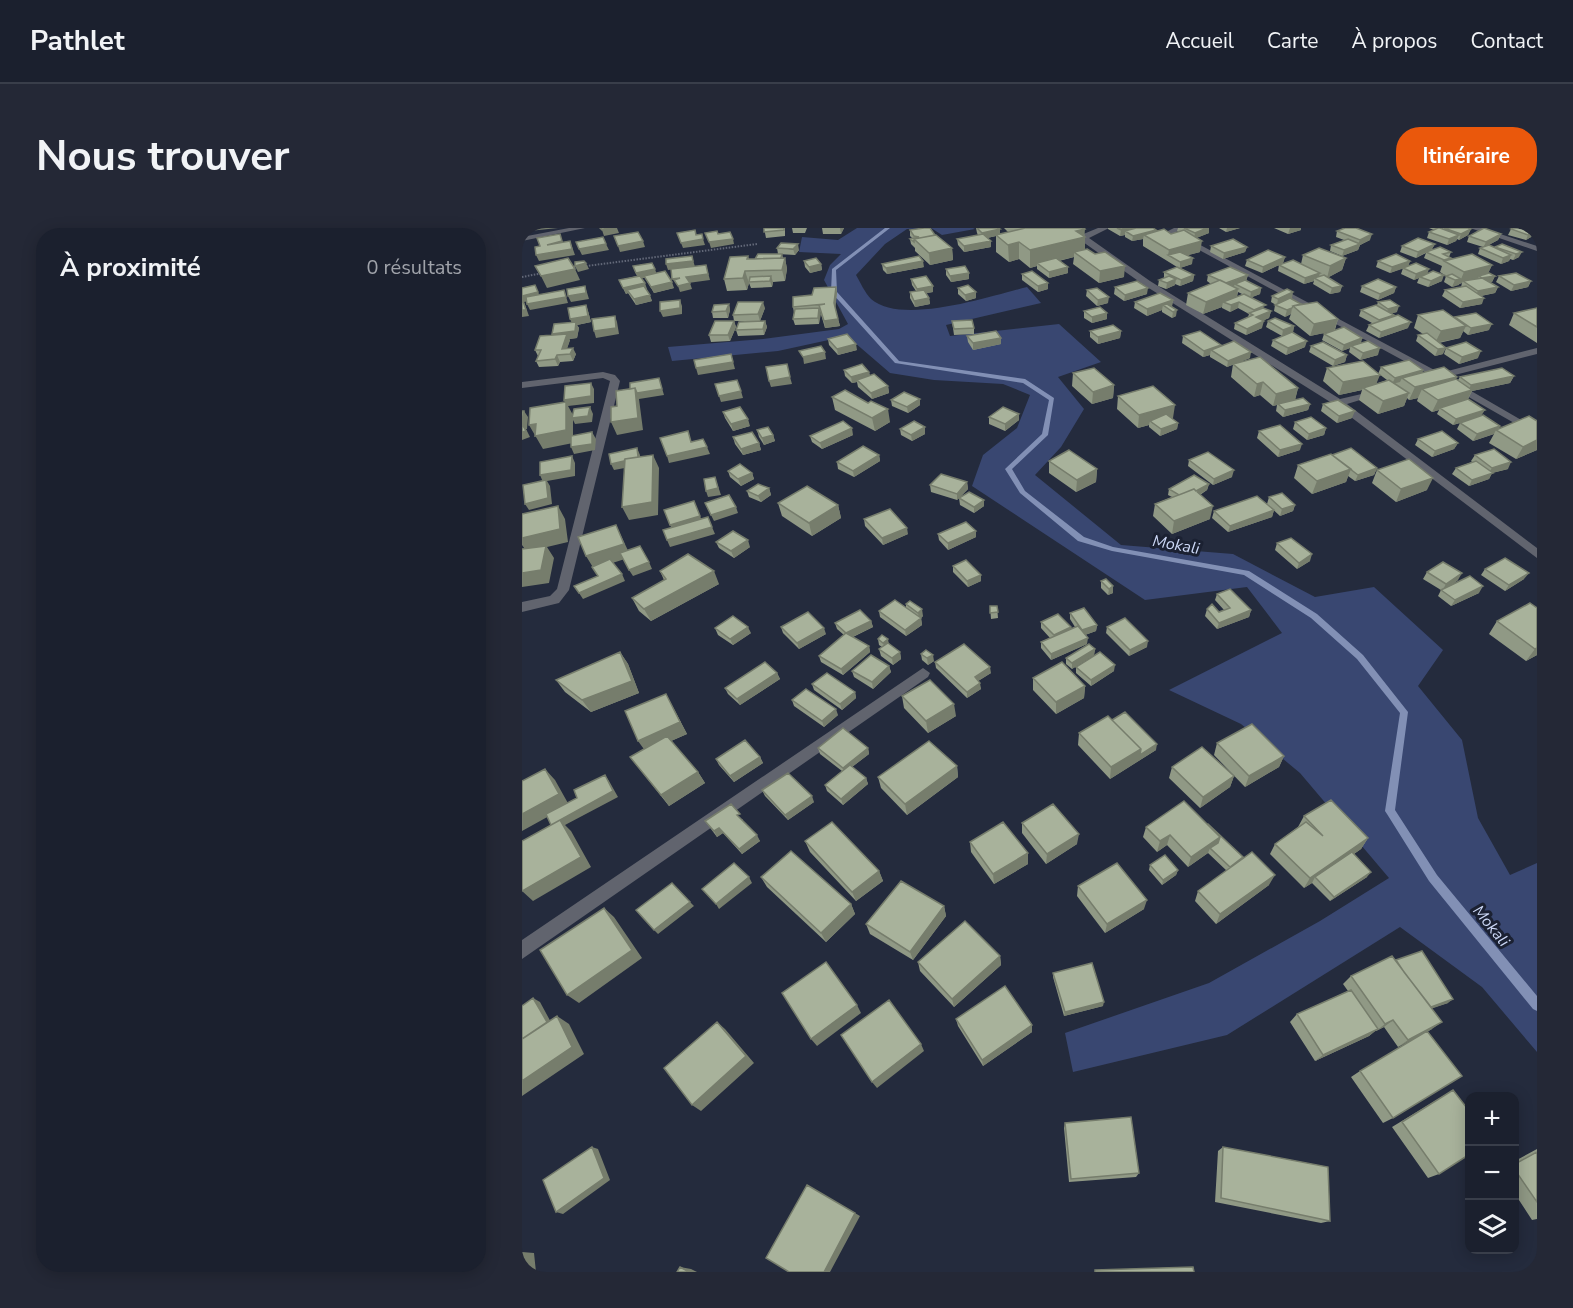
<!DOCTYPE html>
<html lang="fr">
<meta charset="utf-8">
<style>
body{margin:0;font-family:"Nunito Sans",sans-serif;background:#242836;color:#f1f3f6}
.controls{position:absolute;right:18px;bottom:18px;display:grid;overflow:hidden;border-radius:12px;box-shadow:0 3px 15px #0003}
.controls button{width:54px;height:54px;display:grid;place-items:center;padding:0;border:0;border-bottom:2px solid #393e4a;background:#1b202e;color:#f1f3f6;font:30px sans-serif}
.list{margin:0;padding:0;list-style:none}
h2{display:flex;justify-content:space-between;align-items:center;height:78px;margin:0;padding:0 24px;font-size:26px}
h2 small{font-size:20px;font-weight:400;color:#a0a3aa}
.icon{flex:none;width:33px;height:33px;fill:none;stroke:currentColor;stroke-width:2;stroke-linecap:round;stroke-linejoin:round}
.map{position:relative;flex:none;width:1015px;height:1044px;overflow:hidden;border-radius:24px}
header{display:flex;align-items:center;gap:36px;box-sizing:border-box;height:84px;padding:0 30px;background:#1b202e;border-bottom:2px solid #393e4a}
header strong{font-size:28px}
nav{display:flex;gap:33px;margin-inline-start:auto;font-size:21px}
.intro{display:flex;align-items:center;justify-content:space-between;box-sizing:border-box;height:144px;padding:0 36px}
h1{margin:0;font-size:42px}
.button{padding:15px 27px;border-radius:24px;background:#ea580c;color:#fff;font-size:21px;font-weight:700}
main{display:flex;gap:36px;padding:0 36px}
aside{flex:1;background:#1b202e;border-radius:24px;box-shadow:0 3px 15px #0003}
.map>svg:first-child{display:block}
.green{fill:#394771}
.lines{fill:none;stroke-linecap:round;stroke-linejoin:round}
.stream{fill:#8290b5;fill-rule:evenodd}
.path{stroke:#626878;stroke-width:2;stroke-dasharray:1.5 1.5;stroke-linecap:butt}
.minor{fill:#61646e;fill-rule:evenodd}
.wall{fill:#909985;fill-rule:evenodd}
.shaded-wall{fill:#767d6c}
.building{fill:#a8b29b;stroke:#767d6c;stroke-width:1.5}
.labels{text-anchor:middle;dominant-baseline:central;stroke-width:6;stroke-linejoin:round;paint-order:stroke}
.water-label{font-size:16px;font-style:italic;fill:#ccd8f6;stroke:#1b2132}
</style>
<header>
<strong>Pathlet</strong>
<nav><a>Accueil</a><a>Carte</a><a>À propos</a><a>Contact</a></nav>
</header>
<div class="intro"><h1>Nous trouver</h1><a class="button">Itinéraire</a></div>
<main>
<aside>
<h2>À proximité<small>0 résultats</small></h2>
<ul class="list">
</ul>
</aside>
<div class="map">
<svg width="1015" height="1044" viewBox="0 0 1015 1044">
<rect width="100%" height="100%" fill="#242b3d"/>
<path class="green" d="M335 0H451L453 1 420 7 409 0 385 1 363 16 334 47C338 54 343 65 349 71 380 98 469 68 505 59L519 75 424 97 428 108 537 96 579 134 536 149 562 181 539 219 513 247 599 317 711 326 793 369 852 359 921 422 896 458 940 512 956 590 988 647 1015 635V824L960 759 878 699 705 807 551 844 543 805 687 755 798 693 867 650 778 545 719 496 647 462 760 405 725 359 623 372 450 258 461 227 495 200 508 167 481 156 412 152 368 145 325 108 256 123 150 133 146 119 241 111 317 101 326 96 302 52 308 37 319 26 277 24 280 9 316 12Z"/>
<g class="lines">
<path class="stream" d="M363 0H368L314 42 315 64 377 133 503 151 532 170 526 207 490 241 503 263 562 309 591 319 727 343 795 386 841 427 886 484 873 582 915 647 1015 768V783L1011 781 907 653 865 586 863 583 878 485 835 431 789 390 722 347 590 323 556 313 498 265 483 241 520 206 527 172 501 155 373 135 309 64 310 41Z"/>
<path class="path" d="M49 40 235 16
M0 49 21 45"/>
<path class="minor" d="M47 0H63L0 13V9Z
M576 0H587L567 10 628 53 818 171 861 161V165L825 176 1015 320V330L813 177 622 57 561 14 559 7Z
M652 0H663L654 4 918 145 1015 120V126L925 149 1015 201V208L915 151H909L908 147 644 4Z
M948 0H960L1015 18V23Z
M81 144 93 147 98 153 47 362 37 375 0 384V374L28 368 35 361 88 153 81 150 0 160V154Z
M401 440 408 445 406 449 0 731V712Z"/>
</g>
<path class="wall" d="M242 0H263V8L244 10Z
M270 0H285L283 5H271Z
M300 0H322L319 6H301Z
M454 0 478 1V6L486 4 482 0H562L563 21 602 49 577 55 551 36 552 29 537 33 546 45 527 50 515 41V38L508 40 497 31 487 34 474 24V8L465 10 469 13V19L442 24 436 17 435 11 456 7 455 5Z
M586 0H631L634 2V3L649 6 657 4 655 3 656 0H687V5L674 10 678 24 666 27 670 36 658 40 672 47 671 53 658 58 653 56V57L644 61 636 58 637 52 642 50V44L655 39 621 18V11L610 13 603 9V7L598 8 586 1Z
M697 0H718L704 4Z
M752 0H779V2L766 6Z
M907 0H921L919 1H921V0L949 1 946 7 937 12 935 11 934 13 925 17 905 10 907 4 912 2Z
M1015 0 1014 6 1004 12 986 7 989 1Z
M388 2 413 7 430 20 431 32 408 37 393 23V20L389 16 388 11 390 10 388 8Z
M815 3 848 12 838 17 836 22 820 28 808 23 809 17 822 12 814 9Z
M979 6 976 12 963 19 973 20V19L980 16 997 29 991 32 988 31 987 33 979 36 956 26 958 20 961 19 945 14 947 8Z
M913 16 910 21 929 24 927 29 928 31 970 37 966 45 973 48 970 54H968L976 59 973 65 959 68 960 76 938 80 920 68 923 62 939 59 940 55 930 59 922 54 924 48 918 44 920 38 902 30 904 25 894 30 878 24 880 18Z
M689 18 725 19 723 24 701 31 688 24Z
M255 20 277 22 273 27 256 26Z
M260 26 261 30H263L265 41 263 53 251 54 250 59 229 60 227 55 225 62 205 63 202 51 226 28 227 31H233Z
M781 27 824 30 820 42 805 50 820 58 818 64 808 66 791 56 792 53 782 56 756 43 757 37 740 45 723 38 725 32 763 29 761 35 779 36Z
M282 33 299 36 300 42 288 45 283 39Z
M856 33H888L886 38 905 45 920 53 906 59 895 55 897 50 892 52 879 46 881 40 868 45 854 39Z
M360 36 402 39 365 46 361 42Z
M111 38 134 45 152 60 132 65 123 50H119L130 73 114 77 106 65 104 66 97 52 115 48Z
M424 41 447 45V51L429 54 424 47Z
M500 46 526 61 516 64 500 52Z
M686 47H726L724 53 739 60 738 66 730 69 743 81 749 83 747 90 740 93V100L724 107 712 101 713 95 726 89 727 86 716 80 708 84 700 80V79L681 86 664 77 666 65 689 56 685 53ZM716 64 720 66 715 69Z
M977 48 1009 53 1006 59 989 63 974 54Z
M389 51 411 64 404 65 407 70 408 76 393 79 388 70V64L394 63 390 57Z
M840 58 874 59 872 65 856 72 838 64Z
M314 59 315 65 313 80 318 98 303 100 298 83 297 96 273 97 271 91 272 85 271 79 290 67Z
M593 59 625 66 602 73 592 66Z
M436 60 454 70 444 73 436 66Z
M565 62 586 75 575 78 564 68Z
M750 68 770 70 768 71 779 77 816 91 813 102 840 110 839 115 856 127 838 132 827 124 828 120 820 123 800 112 802 106 806 104 788 108 767 91 769 86 763 89 752 83 753 77H754L749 74Z
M651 72 650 78 654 88 650 90 640 84V82L625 88 612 80 613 74Z
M856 74 875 84 870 85 872 88 886 100 857 110 844 103 847 97 850 95 837 88 839 82 855 77Z
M207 76 208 82 206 90H191L190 84Z
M64 77 66 83 69 94 55 97 57 100 55 110 47 111 48 112 45 120 54 126 51 133 38 134 36 138 17 139 14 133 16 128 13 122 31 107 50 94 48 91Z
M243 80 238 93H212L211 87Z
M1015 80V115L987 97 992 85Z
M562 83 585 85V91L570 95 562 90Z
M896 87 933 90 967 102 946 107 941 103 938 110 917 115 921 126 913 128 894 113 896 107 901 106 892 100Z
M212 93 214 99 208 113 189 114 187 107Z
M243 93 245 99 242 107 216 108 214 102Z
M430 93 452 100V106L432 107Z
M746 93 772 98 771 104 760 108 744 99Z
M568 103H599L598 110 576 116 568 109Z
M445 108 479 110V116L451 122 446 114Z
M661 108 699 117V119L728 130 705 139 688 129V127L681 129 660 115Z
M306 111 335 122 316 127 307 117Z
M751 112 783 119 764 127 749 118Z
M789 118 825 127 823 134 811 138 787 124Z
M924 120 956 130 937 136 922 126Z
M711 136 776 160 773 172 788 176 786 182 761 189 754 183 755 177 751 178 738 167 732 169 709 149Z
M859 139 901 142 900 145 934 151 936 152 938 149 992 148 988 155 950 163 946 171 960 188 978 198 977 201 1015 222 994 231 967 215 972 206 951 213 935 201 938 195 931 197 915 186 917 182 910 184 895 173 896 170 887 172 885 170 882 178 856 186 837 172 840 162 817 167 801 153 805 140 856 146ZM857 146 865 152 854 156Z
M322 142 347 144 348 148 366 158 367 165 350 171 336 159 335 154 330 155 323 148Z
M551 145 592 157 591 170 570 176 550 158Z
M596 168 651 190H649L656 195 655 201 638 208 627 199V197L616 200 595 181Z
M310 169 346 175 368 194 353 203 313 182Z
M369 172 398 177 386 185 370 178Z
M801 176 830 190 815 195 799 183Z
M201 184 228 198 211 203 203 190Z
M497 186V192L483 203 467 196V189Z
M773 194 804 200 802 207 785 212 771 201Z
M378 201 403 206 390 213 379 207Z
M235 202 251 207 253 213 242 217 237 209Z
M737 203 778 222 756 229 735 210Z
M331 207 300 221 290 214 288 208Z
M211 209 237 215 239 222 221 227 213 216Z
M896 211 936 215 932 221 910 229 893 217Z
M357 227 358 233 332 249 316 241 315 234Z
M953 227 986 241 970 245 967 251 947 258 930 246 934 240 950 234 949 233Z
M667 232 710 249 691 257 666 238Z
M527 233 575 241 574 254 554 264 527 245Z
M776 237 855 240 852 247 833 253 826 248 824 254 790 266 772 250Z
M855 242 905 262 874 274 850 255Z
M206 243 230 245 232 251 219 258 208 249Z
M445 254 446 261 435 272 409 264 408 257Z
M687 256 685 262 678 267 688 291 650 306 631 288 633 276 650 269 646 267 647 261Z
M247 260 249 267 239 274 227 269 225 263Z
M747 269 773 277 771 283 758 288 745 276Z
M437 270 462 272V278L452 285 438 277Z
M256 275 316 277 319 290 290 308 260 288Z
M752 282 750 289 706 304 690 290 692 283Z
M342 291 386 306 361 317 343 298Z
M454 303V309L426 322 417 312 416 306Z
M194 314 228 319 212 330 197 320Z
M755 315 788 333 775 341 753 322Z
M431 338 459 347V353L446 359 431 344Z
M963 341 1002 351 983 363 959 347Z
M138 343 197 356 129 393 117 383 110 370 142 352Z
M905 344 936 352 928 358 957 365 929 378 916 368 919 362 901 351Z
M584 351 591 365 586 367 579 360V353Z
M695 366 729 382 727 389 695 401 683 388 685 381 697 384 702 382 693 372Z
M1008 375 1015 427 1004 433 967 406 975 393Z
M384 376 401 388 399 390 400 397 384 408 358 389 357 383 384 380Z
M468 378H475L476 390 469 391Z
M548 385 575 397 574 403 563 407 565 416 529 432 519 420V414L528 410 519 400V394L549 399 548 401 553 399 548 391Z
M349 393 351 399 331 409 347 418 348 424 321 447 299 434 297 428 322 407 315 401 313 395Z
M259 399 304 406 277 421 261 405Z
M585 399 625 419 607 428 584 405Z
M193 400 229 405 211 417 196 407Z
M356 411 367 416 378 424 379 431 371 437 359 428 357 421 360 419 357 417Z
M573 421 572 427 550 441 544 436V430Z
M98 424 106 436 117 465 69 484 43 464 34 452Z
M399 426 412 433 406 437 400 432Z
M413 434 469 445 456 453 459 461 445 470 414 440Z
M367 438 369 444 351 461 332 449 330 443Z
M554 439 592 443 569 458 554 445Z
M255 445 258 451 218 477 206 466 203 460Z
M511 450 563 458 562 470 534 486 511 462Z
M290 456 333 464 334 470 320 482 292 462Z
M144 466 165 506 149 513 176 544 183 555 147 578 108 529 122 521Z
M380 468 434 488 406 505 382 480Z
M270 472 316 487 302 499 272 478Z
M590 492 634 522 588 551 556 517 557 505Z
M695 515 762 528 757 539 723 559 692 527Z
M296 520H346L347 526 330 539 344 550 346 556 321 577 305 563 303 557 320 543 298 526Z
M238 529 241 535 212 554 197 537 194 531Z
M435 538 436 549 385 587 359 560 356 549Z
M650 539 712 548 708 559 678 580 647 550Z
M240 562 292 574 266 592 243 568Z
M662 573 720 631 747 657 694 696 673 673 676 663 705 643 686 625 666 639 645 617 635 624 621 609 624 599Z
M782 588 846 610 839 621 832 626 845 649 808 673 790 655 782 660 748 626 753 616 776 599Z
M221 591 220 592 238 613 220 626 201 605 195 609 183 593Z
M500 595 555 616 524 636 500 605Z
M283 613 357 643 361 653 334 673 288 624Z
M448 614 506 625V636L472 656 449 624Z
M628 637 656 642 654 647 640 657 627 642Z
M239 649 329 676 333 686 304 714 245 659Z
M556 658 622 681 583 705 555 668Z
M422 678 424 688 391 732 348 706 344 696Z
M478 728 479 737 432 779 398 743 396 734Z
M873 732H874L926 775 910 780V801L905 804 871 890 861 895 829 849 838 843 898 807 876 819 862 799 854 803V802L847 808 793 833 768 794 775 786 826 763 821 756 829 748Z
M531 745 581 778 542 788 531 749Z
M434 791 510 804 461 838 436 798Z
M931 862 917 946 906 950 870 899Z
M543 895 617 945 614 949 547 954 542 900Z
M701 919 808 993 799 995 693 974 696 923Z
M1015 921V991L1010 992 993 966V933Z"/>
<path class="shaded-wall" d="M6 0H36L7 3Z
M90 0H95L97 5 82 8 80 2Z
M318 0H322L319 6Z
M606 0H615L603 3V7L598 8 599 2Z
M685 0H687V5L672 11 673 5Z
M705 0H718L704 4Z
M768 0H779V2L766 6Z
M478 1V7H474V8L461 11 460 5Z
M563 1 562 10 563 9V26L552 24V29L518 37 515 35V38L508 40V22L554 3Z
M949 1 946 7 937 12 939 6Z
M1015 1 1014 6 1004 12 1006 7Z
M634 2 633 7H622L621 11 610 13 611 8Z
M850 6 848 12 838 17 836 22 820 28 822 22 836 16 838 12Z
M979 6 976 12 961 20 964 14Z
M937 7 934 13 925 17 927 11Z
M181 11 183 17 161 20 159 15Z
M211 11 212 16 189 20 187 14Z
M48 13 53 27 17 33 14 27Z
M121 13 123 19 98 24 96 18Z
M469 13V19L442 24V18Z
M680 13 678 24 652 31 646 27 647 22Z
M497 14V31L487 34 486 17Z
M84 16 87 22 60 27 57 21Z
M276 16 277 22 273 27 271 21Z
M913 16 910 21 894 30 896 24Z
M725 19 723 24 701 31 702 25Z
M430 20 431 32 408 37 407 25Z
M1000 24 997 29 991 32 994 26Z
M989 27 987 33 979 36 981 30Z
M170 28 173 39 146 42 144 36Z
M763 29 761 35 740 45 741 39Z
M263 30 265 41 263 53 260 42Z
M671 30 670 36 658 40V34Z
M824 30 820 42 805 50 808 38Z
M401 33 402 39 365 46 364 40Z
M888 33 886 39 868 45 870 39Z
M64 35 67 41 56 44 53 38Z
M299 36 300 42 288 45 287 39Z
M184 37 188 52 166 55 164 49Z
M970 37 965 48H973L970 54 958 56 960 50 957 48 956 51 941 53 940 55 937 56 942 44Z
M603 38 602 49 577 55 578 43Z
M546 39V45L527 50V44Z
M53 41 58 52 25 60 19 48Z
M133 41 135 47 116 51 114 45Z
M907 41 905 47 898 49 897 50 892 52 894 46Z
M223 43 227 55 225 62 221 50Z
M447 45V51L429 54 428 48Z
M798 45 796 51 792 50V53L782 56 783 50Z
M672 47 671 53 658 58 659 52Z
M726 47 724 53 713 56 712 58 702 62 703 56Z
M922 47 920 53 906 59 909 53Z
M249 48 251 54 250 59 248 53Z
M654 51 653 57 644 61 645 55Z
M939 51 937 57 930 59 933 52Z
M1009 53 1006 59 989 63 992 57Z
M150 54 152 60 132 65 129 59Z
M123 55 125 61 107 65 105 62 106 65 104 66 101 60Z
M168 55 170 61 158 64 156 58Z
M526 55V61L516 64V58Z
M63 58 67 71 49 74 46 68Z
M411 58V64L396 67 395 61Z
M820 58 818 64 808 66 810 60Z
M314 59 315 65 313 81 312 75Z
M874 59 872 65 856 72 858 66Z
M976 59 973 65 953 69 956 63Z
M626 60 625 66 602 73 603 67Z
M739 60 738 66 728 70 729 64Z
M716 61 714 73 701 74 700 79 681 86 684 74Z
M42 62 46 75 8 82 5 76Z
M16 64 19 70 2 74 7 88 0 89V68Z
M454 64V70L444 73 443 67Z
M771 64 770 70 755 77 756 71Z
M128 67 130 73 114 77 112 71Z
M587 69 586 75 575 78 576 72Z
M407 70 408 76 393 79 392 73Z
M962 70 960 76 938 80 941 74Z
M158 72 160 78V86L141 89 138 83Z
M651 72 650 78 645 80 641 77 640 82 625 88V81Z
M241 74 243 80 238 93 236 86Z
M717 74 716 80 708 84 709 77Z
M207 76 208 82 206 90 204 83Z
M64 77 66 83 69 94 55 97 57 100 55 110 47 111 48 112 43 127 30 106 51 97 48 91Z
M877 78 875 84 864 87 866 81Z
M297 80 299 86 297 96 296 90Z
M770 80 769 86 763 89 765 82Z
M655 82 654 88 650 90 651 84Z
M749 83 747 90 733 96 734 89Z
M585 85V91L570 95V89Z
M93 88 95 94 97 106 74 110 72 103Z
M316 91 318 98 303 100 302 93Z
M816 91 812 103 788 108 792 96Z
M212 93 214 99 208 113 206 107Z
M243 93 245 99 242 107 241 101Z
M742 93 740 100 724 107 725 101Z
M889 94 886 100 857 110 859 104Z
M970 96 967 102 946 107 949 100Z
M772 98 771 104 760 108 761 102Z
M944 98 938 110 913 115 919 103Z
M599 103 598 110 576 116V109Z
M479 110V116L451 122V115Z
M840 110 838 116 829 118 828 120 820 123 822 117Z
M785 113 783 119 764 127 766 120Z
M334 116 335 122 316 127 315 121Z
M699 117 698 123 689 122 688 127 681 129 682 123Z
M51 120 54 126 51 133 48 126Z
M858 120 856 127 838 132 841 125Z
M924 120 921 126 913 128 916 121Z
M959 123 956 130 937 136 940 129Z
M303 124 304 131 282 136 281 129Z
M729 124 728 130 705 139 706 133Z
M209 126 213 141 176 147 174 140Z
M35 127 38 134 36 138 33 131Z
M825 127 823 134 811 138 813 132Z
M901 142 899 149 880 150 878 154 870 156 873 150Z
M347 144 348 150 335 152V154L330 155 329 149Z
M858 147 853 159 841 160 840 162 817 167 821 154Z
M992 148 988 155 950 163 944 174 918 180 917 182 910 184 916 172 946 163 949 157Z
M268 149 270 156 249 159 247 153Z
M935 149 930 161H900L896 170 887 172 893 159Z
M137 150 142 167 117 171 121 202 95 207 89 194 113 160Z
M741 154 738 167 732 169 735 156Z
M69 155 72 161V175L46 178 51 187 68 179 71 186 70 194 53 196 51 192V215L21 221 7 197 44 177 42 172Z
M592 157 591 170 570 176 571 164Z
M366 158 367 165 350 171 349 165Z
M776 160 773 172 751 178 754 166Z
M219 163 221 170 199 174 197 168Z
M887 165 882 178 856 186 861 173Z
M398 171V177L386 185 385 179Z
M788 176 786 182 761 189 763 182Z
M653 177 651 190 631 196 628 193 627 197 616 200 617 187Z
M366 181 368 194 353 203 350 190Z
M963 182 959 188 931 197 934 191Z
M2 183 6 189 5 201H4L8 209 0 212V195Z
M833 183 830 190 815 195 817 188Z
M497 186V192L483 203V196Z
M226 191 228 198 211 203 209 196Z
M656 195 655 201 638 208 639 201Z
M978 198 975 203 974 202 972 206 951 213 955 206Z
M403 199V206L390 213 389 207Z
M330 200 331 207 300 221 298 215Z
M804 200 802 207 785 212 787 206Z
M70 204 74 211 73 222 52 226 49 219Z
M251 207 253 213 242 217 240 210Z
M1015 212V222L994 231 1001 219Z
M237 215 239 222 221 227 219 221Z
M936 215 932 221 910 229 913 223Z
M780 216 778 222 756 229 758 222Z
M185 219 188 226 147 235 145 228Z
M115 220 118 227 119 237 92 242 89 236Z
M131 227 137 240 136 287 107 292 100 279Z
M357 227 358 233 332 249 331 243Z
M50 228 53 235V248L25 253 28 258 30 276 7 282 3 276 21 254 18 247Z
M989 234 986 241 970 245 967 251 947 258 950 252 966 246 970 240Z
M855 240 852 247 833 253 836 247Z
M575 241 574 254 554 264 555 252Z
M829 241 824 254 790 266 795 253Z
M712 242 710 249 691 257 692 251Z
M230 245 232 251 219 258 216 251Z
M193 249 199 267 186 269 184 263Z
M911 250 905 262 874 274 879 261Z
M445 254 446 261 435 272V266Z
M687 256 685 262 661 276 662 270Z
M247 260 249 267 239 274 236 268Z
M462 272V278L452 285V279Z
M316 277 319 290 290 308 287 295Z
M773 277 771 283 758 288 760 281Z
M36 278 43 291 46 314 25 319 32 330 27 355 0 359V345L5 324 0 317V310Z
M691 278 688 291 650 306 652 293Z
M214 279 216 285 192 293 189 287Z
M752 282 750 289 706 304 708 298Z
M178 288 181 295 151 303 148 297Z
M94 297 109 329 72 341 64 328Z
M190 299 193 306 148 319 145 312Z
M385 300 386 306 361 317 360 310Z
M454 303V309L426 322V315Z
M226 312 228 319 212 330 209 323Z
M790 326 788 333 775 341 777 335Z
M127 334 130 341 111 348 107 342Z
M192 343 197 356 129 393 122 381Z
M940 345 936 352 920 363 924 356Z
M1007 345 1002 351 983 363 987 357Z
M100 346 103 353 61 371 57 365Z
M459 347V353L446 359 445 353Z
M591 358V365L586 367 587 361Z
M961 358 957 365 929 378 933 372Z
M400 381 401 388 397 391 396 385Z
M729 382 727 389 695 401 697 395Z
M399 390 400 397 384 408 383 402Z
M349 393 351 399 326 411 324 405Z
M575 397 574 403 560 408V402Z
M226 399 229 405 211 417 208 411Z
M549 399 548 405 532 413V407Z
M302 400 304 406 277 421 275 415Z
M566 410 565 416 529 432V426Z
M366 411 367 417 363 421 361 415Z
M626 413 625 419 607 428 608 422Z
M347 418 348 424 321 447 319 441Z
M1015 420V427L1004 433 1013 421Z
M573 421 572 427 550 441V435Z
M98 424 106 436 117 465 69 484 60 472Z
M378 424 379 431 371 437 370 430Z
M411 427 412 433 406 437 405 430Z
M593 437 592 443 569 458V452Z
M367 438 369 444 351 461 350 454Z
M468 439 469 445 453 455V449Z
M255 445 258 451 218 477 215 471Z
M458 455 459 461 445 470V464Z
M563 458 562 470 534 486V474Z
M333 464 334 470 320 482 318 476Z
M144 466 165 506 124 524 116 513Z
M432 476 434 488 406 505 404 493Z
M314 481 316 487 302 499 300 493Z
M635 516 634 522 588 551 589 539 619 521Z
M346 520 347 526 322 545 321 540Z
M762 528 757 539 723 559 727 548Z
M238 529 241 535 212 554 208 548Z
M435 538 436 549 385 587 383 576Z
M23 541 33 552 47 577 0 603V586Z
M176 544 183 555 147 578 139 567Z
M83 547 87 553 96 569 43 597 49 603 69 639 11 673 0 663 34 602 29 597Z
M712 548 708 559 678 580 681 569Z
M344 550 346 556 321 577 319 571Z
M290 568 292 574 266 592 263 587Z
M197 600 201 605 195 609 192 603Z
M557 606 555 616 524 636 525 626Z
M235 607 238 613 220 626 217 621Z
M648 607 645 617 635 624 638 613Z
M698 609 694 620H688L686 625 666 639 669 629Z
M846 610 839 621 795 651 793 649 790 655 782 660 788 650Z
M506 625V636L472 656 471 646Z
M656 642 654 647 640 657 641 652Z
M357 643 361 653 334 673 330 664Z
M849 644 845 649 808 673 812 669Z
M753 647 747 657 694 696 698 686Z
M227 649 230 655 197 681 194 676Z
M625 672 622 681 583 705 585 696Z
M168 674 172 678 136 706 132 702Z
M329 676 333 686 304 714 299 705Z
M422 678 424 688 391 732 388 724Z
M82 680 92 689 120 730 57 775 45 767Z
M478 728 479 737 432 779 430 771Z
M11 770 18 774 31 798 0 819Z
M931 771 926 775 900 784 905 780Z
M582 774 581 778 542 788 543 784Z
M335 777 339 785 295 818 289 811Z
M35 788 47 796 62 826 0 868V853Z
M871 792 862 799 854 803 863 796Z
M195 794 203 801 232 835 179 883 170 877Z
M920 794 910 801 876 819 886 812Z
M510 797V804L461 838 460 832Z
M856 801 847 808 793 833 801 827Z
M399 816 402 823 355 860 350 854Z
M70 919 76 921 88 952 41 986 34 984Z
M285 957 338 988 308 1044H302Z
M0 1024 12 1025 14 1044H0Z
M158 1039 169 1041 175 1044H167Z"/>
<path class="building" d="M78 0H90L80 2Z
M242 0H262V2L242 4Z
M402 0H408L413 7 392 11V14L388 11 397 9 392 8 388 2Z
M455 0H476L478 1 460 5Z
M503 0H562L563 1 554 3 563 9 508 22 497 14 486 17 474 7Z
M595 0H606L599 2Z
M614 0H631L634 2 611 8 603 3Z
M662 0H685L673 5Z
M823 0H834L850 6 838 12 815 3Z
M916 0H918L937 7 927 11 907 4Z
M922 0H946L949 1 939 6Z
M962 0 979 6 964 14 947 8Z
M991 0H1015V1L1006 7 989 1Z
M642 1 649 6 662 2 680 13 647 22 622 7Z
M173 2 174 7 180 6 181 11 159 15 155 5Z
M195 3 196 6 208 4 211 11 187 14 183 5Z
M116 4 121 13 96 18 92 8Z
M38 6 40 13 25 17 48 13 50 21 14 27 13 19 18 18 15 10Z
M461 6 469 13 442 18 435 11Z
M414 7 430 20 407 25 392 11Z
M81 9 84 16 57 21 54 14Z
M896 10 913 16 896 24 880 18Z
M711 11 725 19 702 25 689 18Z
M826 11 838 16 822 22 809 17Z
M259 15 276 16 271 21 255 20Z
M980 16 1000 24 994 26 973 19Z
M967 17 989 27 981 30 958 20Z
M918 19 929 24 921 26 929 30 922 32 904 24Z
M797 20 824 30 808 38 781 27Z
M565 21 573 26 583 24 603 38 578 43 552 24Z
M746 22 763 29 741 39 725 32Z
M658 24 671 30 658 34 646 27Z
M236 26H260L259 30 233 31Z
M874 26 888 33 870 39 856 33Z
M950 26 970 37 942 44 922 33Z
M170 28 171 33 144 36V31Z
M226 28 225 31 263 30 260 42 223 43 221 50 202 51 208 29Z
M397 28 401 33 364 40 360 36Z
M46 30 53 41 19 48 13 38Z
M294 30 299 36 287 39 282 33Z
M534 30 546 39 527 44 515 35Z
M771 32 798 45 783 50 757 37Z
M62 33 64 35 53 38V34Z
M130 35 133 41 114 45 111 38Z
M894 35 907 41 894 46 881 40Z
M184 37 186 46 164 49 168 55 156 58 152 52 158 50 150 51 149 41Z
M443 38 447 45 428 48 424 41Z
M655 39 672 47 659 52 642 44Z
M708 39 726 47 704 55 686 47Z
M143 43 150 54 129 59 122 48Z
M510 43 526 55 516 58 500 46Z
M911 43 922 47 909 53 898 49Z
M967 45 973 48 960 50 976 59 956 63 941 53 960 50 957 48Z
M994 45 1009 53 992 57 977 48Z
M930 46 939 51 933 52 924 48Z
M802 47 820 58 810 60 792 50Z
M118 48 123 55 101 60 97 52Z
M249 48 248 53 227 54 228 49Z
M404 48 411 58 395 61 389 51Z
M647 48 654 51 645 55 637 52Z
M856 51 874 59 858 66 840 58Z
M698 52 716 61 684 74 666 65Z
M723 52 739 60 729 64 713 56Z
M615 53 626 60 603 67 593 59Z
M13 57 16 64 0 68V60Z
M446 57 454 64 443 67 436 60Z
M63 58 64 65 46 68 45 61Z
M122 58 128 67 112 71 105 62Z
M944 58 962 70 941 74 923 62Z
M314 59 312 75 316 91 302 93 297 77 303 76 271 79V69L290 67 292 60Z
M575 60 587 69 576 72 565 62Z
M765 61 771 64 756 71 750 68Z
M42 62 44 69 5 76 4 69Z
M402 62 407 70 392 73 388 64Z
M638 65 651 72 625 81 613 74Z
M722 66 744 77 732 82 717 74 709 77 701 74Z
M0 70 4 82H0Z
M768 70 779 76 771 78 770 80 765 82 753 77Z
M158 72V80L138 83V74Z
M868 72 877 78 866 81 856 74Z
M216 74H241L236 86 211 87Z
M795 74 816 91 792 96 771 78Z
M207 76 204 83 190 84 192 77Z
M645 76 655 82 651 84 641 77Z
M64 77 66 88 48 91 46 80Z
M854 77 872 87 857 92 839 82Z
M578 79 585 85 570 89 562 83Z
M297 80 296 90 271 91 273 81Z
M741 80 749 83 734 89 742 93 725 101 713 95 731 87 727 85Z
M1015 80V99L992 85Z
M921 82 944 98 919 103 896 87Z
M954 85 970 96 949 100 933 89Z
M876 87 889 94 859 104 847 97Z
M93 88 94 100 72 103 70 91Z
M753 90 772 98 761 102 746 93Z
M450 92 452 100 432 101 430 93Z
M193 93H212L206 107H187Z
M243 93 241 101 214 102 217 94Z
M54 94 53 103 30 106 32 96Z
M591 97 599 103 576 109 568 103Z
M822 99 840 110 822 117 802 106Z
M474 103 479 110 451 115 445 108Z
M678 103 699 117 682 123 661 108Z
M770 104 785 113 766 120 751 112Z
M905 105 924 120 916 121 896 107Z
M45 106 40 121 51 120 48 126 35 127 33 131 14 133 19 122H13L18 108Z
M325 106 334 116 315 121 306 111Z
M712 113 729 124 706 133 689 122Z
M846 113 858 120 841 125 829 118Z
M801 114 825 127 813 132 789 118Z
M944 114 959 123 940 129 924 120Z
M299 118 303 124 281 129 277 123Z
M209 126 211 134 174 140 172 132Z
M738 129 776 160 754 166 741 154 735 156 711 136Z
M887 132 901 142 873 150 859 139Z
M841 133 858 147 821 154 805 140Z
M265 136 268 149 247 153 244 139Z
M340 136 347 144 329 149 322 142Z
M922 139 935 149 893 159 880 150Z
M572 140 592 157 571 164 551 145Z
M980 140 992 148 949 157 938 149Z
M352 146 366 158 349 165 335 152Z
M137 150 140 161 115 165 113 160 108 161V155Z
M934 151 950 162 916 172 900 161Z
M215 152 219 163 197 168 193 156Z
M867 152 887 165 861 173 841 160Z
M69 155V168L42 172 43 158Z
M631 158 653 177 617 187 596 168Z
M113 160 116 190 89 194V179L95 178 94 163Z
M323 162 346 175 349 173 366 181 350 190 310 169Z
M382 164 398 171 385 179 369 172Z
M781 170 788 176 763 182 756 176Z
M946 171 963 182 934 191 918 180Z
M816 172 833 183 817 188 801 176Z
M44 174V202L13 208 14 196 7 197 8 180Z
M68 179 66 188 50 190 52 181Z
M218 179 226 191 209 196 201 184Z
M481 179 497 186 483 196 467 189Z
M0 183H2L1 195H0Z
M644 186 656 195 639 201 628 193Z
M961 187 978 198 955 206 938 195Z
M1007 188 1015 193V212L1001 219 974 202Z
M789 189 804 200 787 206 773 194Z
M321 193 330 200 298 215 288 208Z
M392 193 403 199 389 207 378 201Z
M0 196 4 203 0 204Z
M758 197 780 216 758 222 737 203Z
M246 199 251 207 240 210 235 202Z
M166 203 169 214 181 211 185 219 145 228 138 210Z
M920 203 936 215 913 223 896 211Z
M70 204V216L49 219V208Z
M230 204 237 215 219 221 211 209Z
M341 218 357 227 331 243 315 234Z
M115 220 116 229 103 231 102 233 89 236 87 226Z
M829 220 855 240 836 247 810 227Z
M972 221 989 234 970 240 953 227Z
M547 222 575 241 555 252 527 233Z
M686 224 712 242 692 251 667 232Z
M809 226 829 241 795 253 776 237Z
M131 227 130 274 100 279 103 231Z
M50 228 49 242 18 247V234Z
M887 231 911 250 879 261 855 242Z
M954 233 971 245 950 252 934 240Z
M218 236 230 245 216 251 206 243Z
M419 246 445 254 435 266 408 257Z
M672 247 687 256 674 263 672 261 657 267 647 261Z
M193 249 196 260 184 263 182 251Z
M24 252 26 270 3 276 1 257Z
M236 256 247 260 236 268 225 263Z
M285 258 316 277 287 295 256 275Z
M672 261 691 278 652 293 633 276Z
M447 264 462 272 452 279 437 270Z
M760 265 773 277 760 281 747 269Z
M207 267 214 279 189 287 183 275Z
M735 268 752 282 708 298 692 283Z
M172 273 178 288 148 297 142 282Z
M36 278 38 301 0 310V286Z
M368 281 385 300 360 310 342 291Z
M186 289 190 299 145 312 141 302Z
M444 294 454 303 426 315 416 306Z
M94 297 102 316 64 328 56 309Z
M211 303 226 312 209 323 194 314Z
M769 310 790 326 777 335 755 315Z
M24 318 19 342 0 345V321Z
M118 318 127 334 107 342 98 325Z
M166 326 192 343 122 381 110 370 144 351 138 343Z
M983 330 1007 345 987 357 963 341Z
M88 331 100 346 57 365 52 358 76 348 70 339Z
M444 332 459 347 445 353 431 338Z
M921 334 940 345 924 356 905 344Z
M948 348 961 358 933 372 919 362Z
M584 351 591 358 587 361 579 353Z
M708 361 729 382 697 395 685 381 690 376 697 384 708 380 695 366Z
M373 372 399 390 383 402 357 383Z
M388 373 400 381 396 385 384 376Z
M1008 375 1015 380V420L1013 421 975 393Z
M468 378H475L476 384 468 385Z
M562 380 575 397 560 402 548 385Z
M338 382 349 393 324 405 313 395Z
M286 384 302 400 275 415 259 399Z
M536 386 549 399 532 407 519 394Z
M211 388 226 399 208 411 193 400Z
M603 390 626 413 608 422 585 399Z
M556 398 566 410 529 426 519 414Z
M324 405 347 418 319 441 297 428Z
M360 407 366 411 361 415 356 411Z
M366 415 378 424 370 430 357 421Z
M442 416 468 439 453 449 458 455 445 464 413 434Z
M567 416 573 421 550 435 544 430Z
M404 422 411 427 405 430 399 426Z
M98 424 110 453 60 472 34 452Z
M578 424 593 437 569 452 554 439Z
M349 427 367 438 350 454 330 443Z
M243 434 255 445 215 471 203 460Z
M540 434 563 458 534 474 511 450Z
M305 445 333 464 318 476 290 456Z
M408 452 432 476 404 493 380 468Z
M284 461 314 481 300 493 270 472Z
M144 466 158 494 116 513 103 483Z
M603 484 635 516 618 527 619 521 590 492Z
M586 488 619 521 589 539 557 505Z
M730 496 762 528 727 548 695 515Z
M321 500 346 520 321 540 296 520Z
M145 508 176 544 139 567 108 529Z
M223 512 238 529 208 548 194 531Z
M407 513 435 538 383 576 356 549Z
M680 519 712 548 681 569 650 539Z
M328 537 344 550 319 571 303 557Z
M23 541 37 566 0 586V553Z
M266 545 290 568 263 587 240 562Z
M83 547 91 563 29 597 24 586 55 570 52 562Z
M809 572 846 610 788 650 753 616 784 594 801 608 782 588Z
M662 573 698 609 669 629 648 607 638 613 624 599Z
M209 576 218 586 215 587 235 607 217 621 197 600 192 603 183 593Z
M531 576 557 606 525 626 500 595Z
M38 592 59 629 0 663V613Z
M310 594 357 643 330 664 283 613Z
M481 594 506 625 471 646 448 614Z
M685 596H686L721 629 708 639 688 620 696 615 698 609Z
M269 623 329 676 299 705 239 649Z
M730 624 753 647 698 686 676 663Z
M830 624 849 644 812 669 793 649Z
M643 627 656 642 641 652 628 637Z
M212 635 227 649 194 676 180 661Z
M595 635 625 672 585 696 556 658Z
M379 653 422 678 388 724 344 696Z
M150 655 168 674 132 702 114 682Z
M82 680 110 722 45 767 18 722Z
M443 693 478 728 430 771 396 734Z
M900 723 931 771 909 779 882 744 874 732Z
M870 728 920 794 886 812 871 792 863 796 829 748Z
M304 734 335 777 289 811 260 765Z
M570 735 582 774 543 784 531 745Z
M483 758 510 797 460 832 434 791Z
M829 762 856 801 801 827 775 786Z
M11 770 25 794 0 811V778Z
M367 772 399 816 350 854 319 807Z
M35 788 50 819 0 853V811Z
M195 794 224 828 170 877 142 840Z
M905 803 940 848 871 890 838 843Z
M931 862 948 884V926L917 946 880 894Z
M609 889 617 945 549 951 543 895Z
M70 919 82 950 34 984 21 952Z
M701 919 806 939 808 993 699 970Z
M1015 924V974L993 942V936Z
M285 957 333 985 302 1044H267L244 1030Z
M158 1039 167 1044H155Z
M671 1039 672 1044H573V1042Z"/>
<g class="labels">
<g class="water-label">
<text transform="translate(654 317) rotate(10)">Mokali</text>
<text transform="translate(969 698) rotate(51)">Mokali</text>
</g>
</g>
</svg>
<div class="controls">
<button>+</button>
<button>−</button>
<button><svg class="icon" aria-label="layers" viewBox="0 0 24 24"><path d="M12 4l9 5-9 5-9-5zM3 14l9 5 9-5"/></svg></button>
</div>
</div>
</main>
